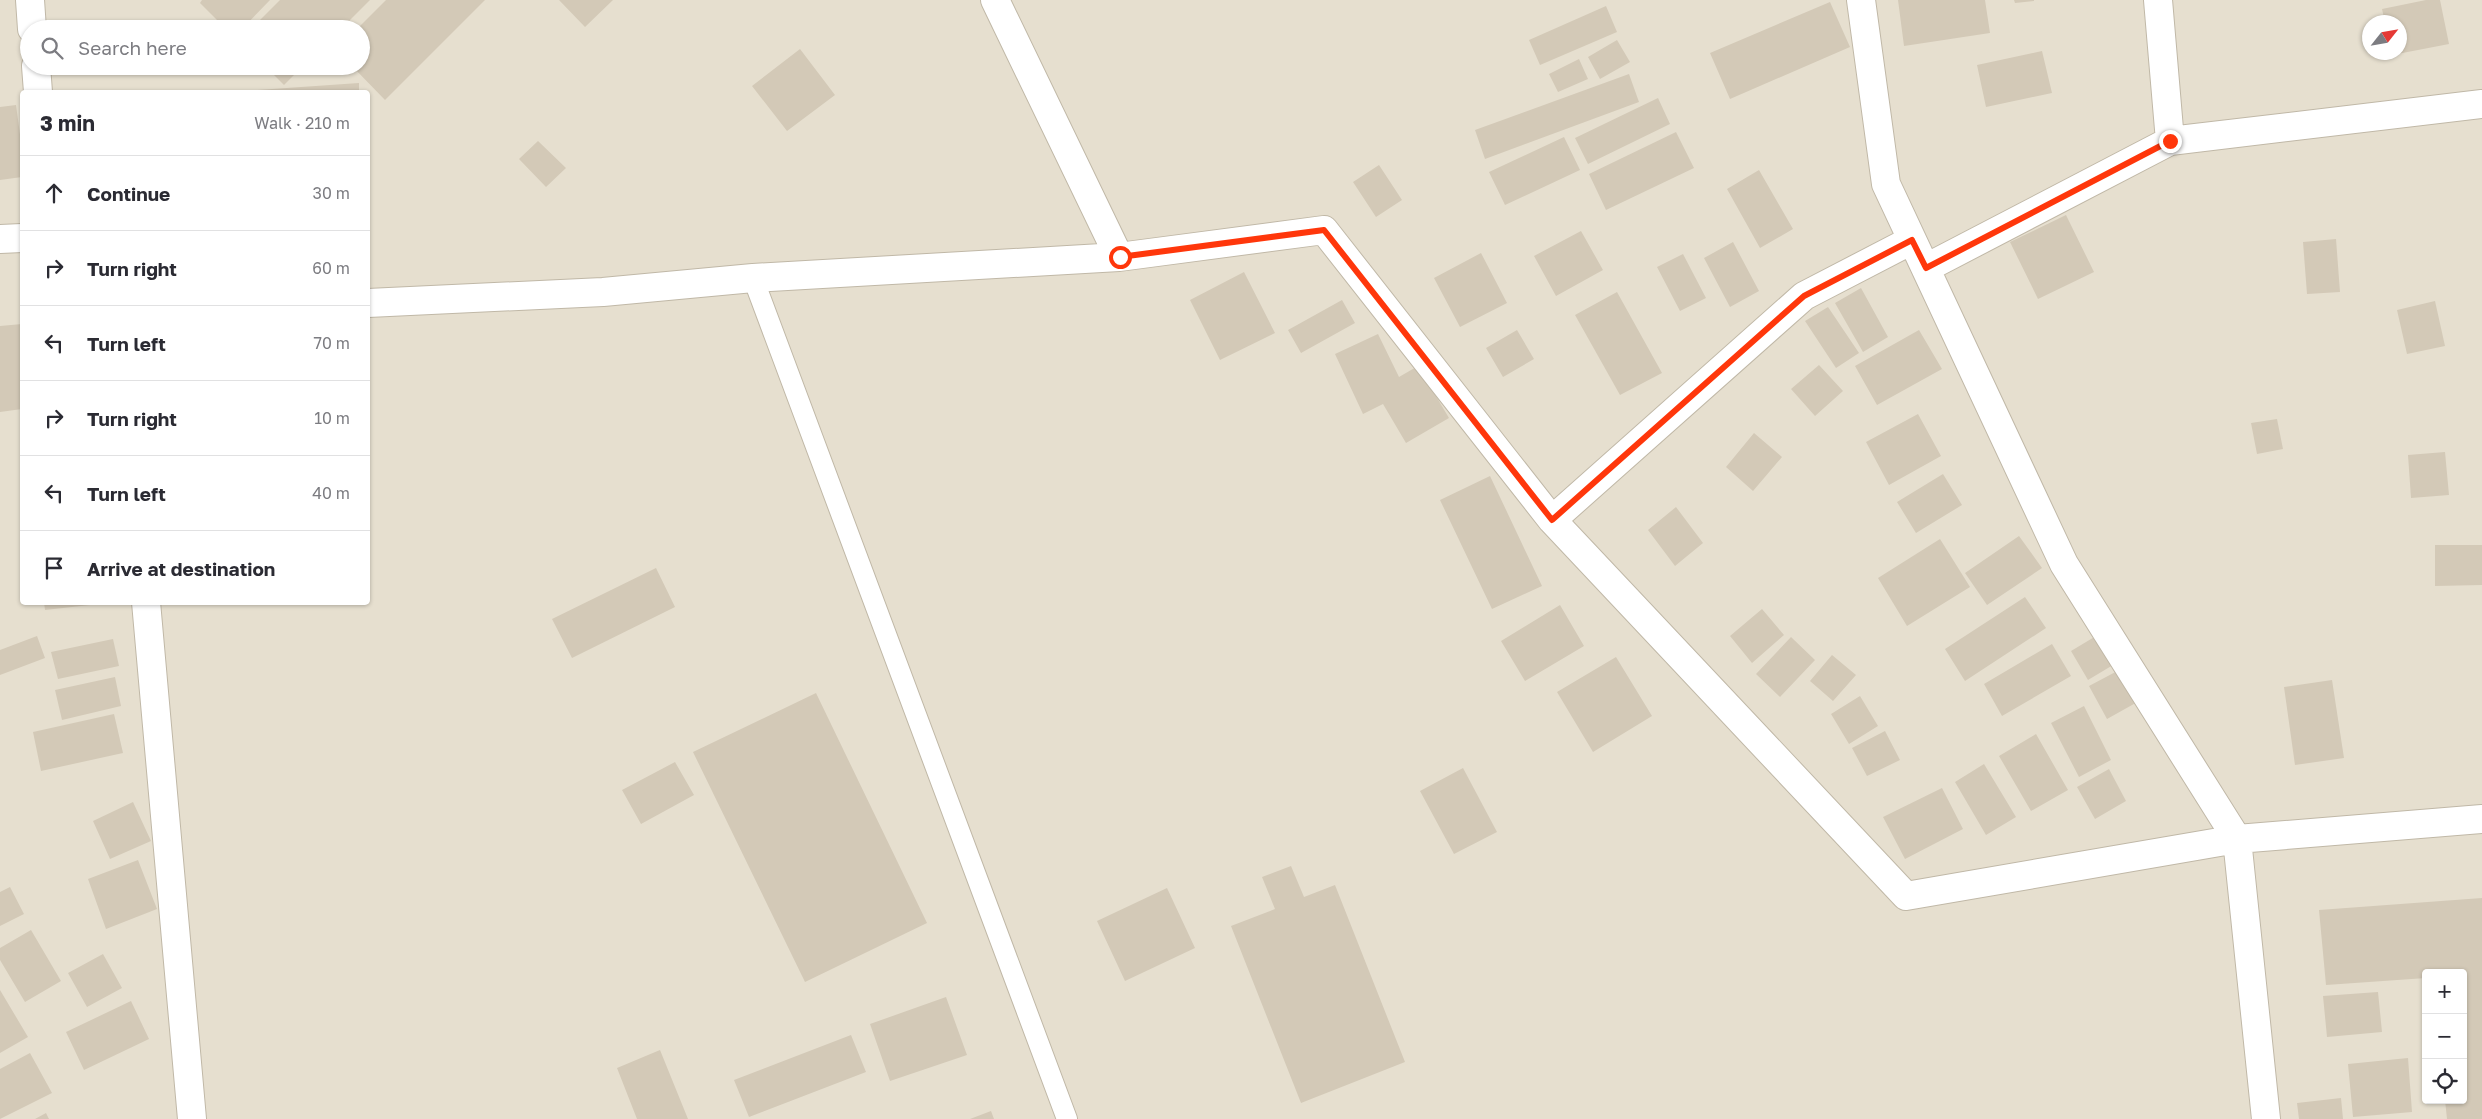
<!DOCTYPE html>
<meta charset="utf-8">
<style>
body{margin:0;font-family:"Golos Text",sans-serif;background:#f7f7f7;color:#2b2b33}
.controls{position:absolute;right:15px;bottom:15px;display:grid;overflow:hidden;border-radius:5px;box-shadow:0 1px 4px #0004}
.controls button{width:45px;height:45px;display:grid;place-items:center;padding:0;border:0;border-bottom:1px solid #e1e1e2;background:#fff;color:#2b2b33;font:25px sans-serif}
.compass{position:absolute;left:2362px;top:15px;width:45px;height:45px;border-radius:50%;background:#fff;box-shadow:0 1px 4px #0004;rotate:59deg}
.stop{position:absolute;width:15px;height:15px;margin:-11px;border:4px solid #ff370b;border-radius:50%;background:#fff}
.stop.end{background:#ff370b;border-color:#fff;box-shadow:0 1px 5px #0008}
.list{margin:0;padding:0;list-style:none}
h2{display:flex;justify-content:space-between;align-items:center;height:65px;margin:0;padding:0 20px;font-size:21px}
h2 small{font-size:16px;font-weight:400;color:#7c7c81}
.list li{display:grid;grid-template-columns:32px 1fr auto;gap:15px;align-items:center;box-sizing:border-box;height:75px;padding:0 20px;border-top:1px solid #e1e1e2}
.list b{display:block;font-size:19px;white-space:nowrap}
.list em{font-size:16px;font-style:normal;color:#7c7c81}
.icon{flex:none;width:28px;height:28px;fill:none;stroke:currentColor;stroke-width:2;stroke-linecap:round;stroke-linejoin:round}
.map{position:relative;flex:none;width:2482px;height:1119px;overflow:hidden}
.search{position:absolute;background:#fff;box-shadow:0 1px 4px #0004;left:20px;top:20px;width:350px;height:55px;display:flex;align-items:center;gap:12px;box-sizing:border-box;padding:0 18px;border-radius:28px;color:#7c7c81;font-size:19px}
.panel{position:absolute;background:#fff;box-shadow:0 1px 4px #0004;left:20px;top:90px;width:350px;height:515px;border-radius:5px}
.map>svg:first-child{display:block}
.residential{fill:#e6dfcf;fill-rule:evenodd}
.building{fill:#d3c9b7}
.lines{fill:none;stroke-linecap:round;stroke-linejoin:round}
.service-casing{stroke:#c0b8a7;stroke-width:22}
.minor-casing{stroke:#c0b8a7;stroke-width:30}
.service{stroke:#fff;stroke-width:20}
.minor{stroke:#fff;stroke-width:28}
.route{stroke:#ff370b;stroke-width:6}
</style>
<div class="map">
<svg width="2482" height="1119" viewBox="0 0 2482 1119">
<rect width="100%" height="100%" fill="#f2ede2"/>
<path class="residential" d="M0 0H2482V1119H0ZM2370 22H2400V52H2370ZM29 29H361V66H29ZM22 92H368V602H22ZM2426 973H2463V1100H2426Z"/>
<path class="building" d="M202 0H270L242 29H226L200 3Z
M280 0H370L341 29H251Z
M386 0H485L385 100 352 66H361V29H357Z
M559 0H613L585 27Z
M1898 0H1985L1990 33 1904 46Z
M2014 0H2034V1L2015 3Z
M2426 0H2440L2449 44 2392 55 2391 52H2400V22H2385L2382 9Z
M1830 2 1850 47 1730 99 1710 53Z
M1606 6 1617 32 1540 65 1529 40Z
M1617 40 1630 62 1600 79 1588 57Z
M800 49 835 95 787 131 752 86Z
M2042 51 2052 93 1986 107 1977 65Z
M1579 59 1588 79 1558 92 1549 74Z
M265 66H303L284 85Z
M1629 74 1639 102 1485 159 1475 130Z
M359 83V92H242V91Z
M1658 98 1670 124 1588 164 1575 138Z
M16 105 22 149V177L0 180V107Z
M1676 132 1694 168 1606 210 1589 174Z
M1564 137 1580 170 1505 205 1489 172Z
M538 141 566 168 546 187 519 159Z
M1379 165 1402 200 1376 217 1353 182Z
M1759 170 1793 229 1760 248 1727 189Z
M2066 215 2094 272 2038 299 2010 242Z
M1581 231 1603 270 1556 296 1534 256Z
M2336 239 2340 292 2307 294 2303 242Z
M1733 242 1759 291 1730 307 1704 258Z
M1481 253 1507 303 1460 327 1434 278Z
M1683 254 1706 298 1680 311 1657 267Z
M1244 272 1275 333 1220 360 1190 300Z
M1861 288 1888 337 1863 352 1835 303Z
M1617 292 1662 373 1620 395 1575 315Z
M1342 300 1355 323 1301 353 1288 330Z
M2435 301 2445 346 2407 354 2397 310Z
M1828 307 1859 353 1836 368 1805 321Z
M22 324V409L0 412V326Z
M1517 330 1534 359 1503 377 1486 348Z
M1919 330 1942 369 1877 405 1855 366Z
M1378 334 1399 377 1418 366 1449 418 1406 443 1383 404 1363 414 1335 354Z
M1819 365 1843 391 1815 416 1791 389Z
M1918 414 1941 456 1889 485 1866 442Z
M2277 419 2283 449 2257 454 2251 423Z
M1754 433 1782 457 1753 491 1726 467Z
M2445 452 2449 495 2411 498 2408 455Z
M1943 474 1962 505 1916 533 1897 502Z
M1490 476 1542 586 1492 609 1440 500Z
M1676 507 1703 543 1675 566 1648 530Z
M2019 536 2042 568 1987 605 1965 573Z
M1940 539 1970 587 1907 626 1878 578Z
M2435 545H2482V585L2435 586Z
M656 568 675 607 572 658 552 619Z
M2025 597 2046 628 1965 681 1945 649Z
M44 602H99V604L45 610Z
M1560 605 1584 646 1525 681 1501 641Z
M1762 609 1784 635 1752 663 1730 636Z
M2101 633 2118 662 2088 680 2071 651Z
M37 636 45 658 0 675V650Z
M1791 637 1815 660 1780 697 1756 674Z
M113 639 119 666 58 679 51 652Z
M2052 644 2071 676 2002 716 1984 684Z
M1832 655 1856 675 1833 701 1810 681Z
M1616 657 1652 716 1593 752 1557 692Z
M2123 668 2141 700 2107 719 2089 686Z
M115 677 121 706 62 720 55 690Z
M2332 680 2344 758 2295 765 2284 687Z
M816 693 927 923 805 982 693 752Z
M1860 696 1878 726 1849 744 1831 714Z
M2084 706 2111 760 2079 777 2051 723Z
M114 714 123 753 41 771 33 732Z
M1885 731 1900 760 1867 776 1852 748Z
M2036 734 2068 790 2031 811 1999 756Z
M675 762 694 795 641 824 622 790Z
M1984 764 2016 817 1986 835 1955 782Z
M1463 768 1497 832 1454 854 1420 791Z
M2109 769 2126 801 2095 819 2077 787Z
M1942 788 1963 829 1905 859 1883 817Z
M133 802 151 841 110 859 93 821Z
M138 860 157 909 106 929 88 879Z
M1291 866 1304 897 1335 885 1405 1062 1301 1103 1231 926 1275 909 1262 877Z
M10 887 24 914 0 926V892Z
M1167 888 1195 948 1125 981 1097 921Z
M2482 898V1119H2447L2445 1100H2463V973H2426V978L2326 985 2319 910Z
M31 930 61 981 25 1002 0 960V948Z
M103 954 122 988 87 1007 68 973Z
M0 990 28 1037 0 1053Z
M2378 992 2382 1032 2327 1037 2323 996Z
M946 997 967 1055 890 1081 870 1024Z
M131 1001 149 1039 84 1070 66 1032Z
M851 1035 866 1072 749 1117 734 1080Z
M660 1050 688 1119H637L617 1068Z
M30 1053 52 1093 0 1119V1069Z
M2408 1058 2412 1112 2353 1117 2348 1064Z
M2341 1098 2343 1119H2299L2297 1103Z
M991 1111 994 1119H970Z
M46 1113 49 1119H35Z"/>
<g class="lines">
<defs>
<path id="service" d="M753 278 1067 1119"/>
<path id="minor" d="M30 0 32 29
M995 0 1119 257 1324 230 1552 520 1906 896 2237 839 2482 819
M1861 0 1886 184 2064 564 2237 839 2266 1119
M2158 0 2170 141
M36 66 38 92
M0 239 22 238
M1926 268 2170 141 2482 104
M368 303 603 292 753 278 1119 257
M1552 520 1804 296 1912 240
M146 602 192 1119"/>
</defs>
<use href="#service" class="service-casing"/>
<use href="#minor" class="minor-casing"/>
<use href="#service" class="service"/>
<use href="#minor" class="minor"/>
</g>
<g class="lines">
<path class="route" d="M1120 257 1324 230 1552 520 1804 296 1912 240 1926 268 2170 141"/>
</g>
</svg>
<div class="controls">
<button>+</button>
<button>−</button>
<button><svg class="icon" aria-label="locate" viewBox="0 0 24 24"><circle cx="12" cy="12" r="6"/><path d="M12 2v4M12 18v4M2 12h4M18 12h4"/></svg></button>
</div>
<svg class="compass" viewBox="-18 -18 36 36"><path d="M0-13l5 13h-10z" fill="#e53935"/><path d="M0 13l5-13h-10z" fill="#7c7c81"/></svg>
<div class="stop" style="left:1120px;top:257px"></div>
<div class="stop end" style="left:2170px;top:141px"></div>
<div class="search"><svg class="icon" aria-label="search" viewBox="0 0 24 24"><circle cx="10" cy="10" r="6"/><path d="M15 15l6 6"/></svg>Search here</div>
<section class="panel">
<h2>3 min<small>Walk · 210 m</small></h2>
<ul class="list">
<li><svg class="icon" aria-label="ahead" viewBox="0 0 24 24"><path d="M12 20V5M6 11l6-6 6 6"/></svg><div><b>Continue</b></div><em>30 m</em></li>
<li><svg class="icon" aria-label="right" viewBox="0 0 24 24"><path d="M7 20v-9h11M14 6l5 5-5 5"/></svg><div><b>Turn right</b></div><em>60 m</em></li>
<li><svg class="icon" aria-label="left" viewBox="0 0 24 24"><path d="M17 20v-9H6M10 6l-5 5 5 5"/></svg><div><b>Turn left</b></div><em>70 m</em></li>
<li><svg class="icon" aria-label="right" viewBox="0 0 24 24"><path d="M7 20v-9h11M14 6l5 5-5 5"/></svg><div><b>Turn right</b></div><em>10 m</em></li>
<li><svg class="icon" aria-label="left" viewBox="0 0 24 24"><path d="M17 20v-9H6M10 6l-5 5 5 5"/></svg><div><b>Turn left</b></div><em>40 m</em></li>
<li><svg class="icon" aria-label="arrive" viewBox="0 0 24 24"><path d="M6 21V4h12l-3 4 3 4H6"/></svg><div><b>Arrive at destination</b></div></li>
</ul>
</section>
</div>
